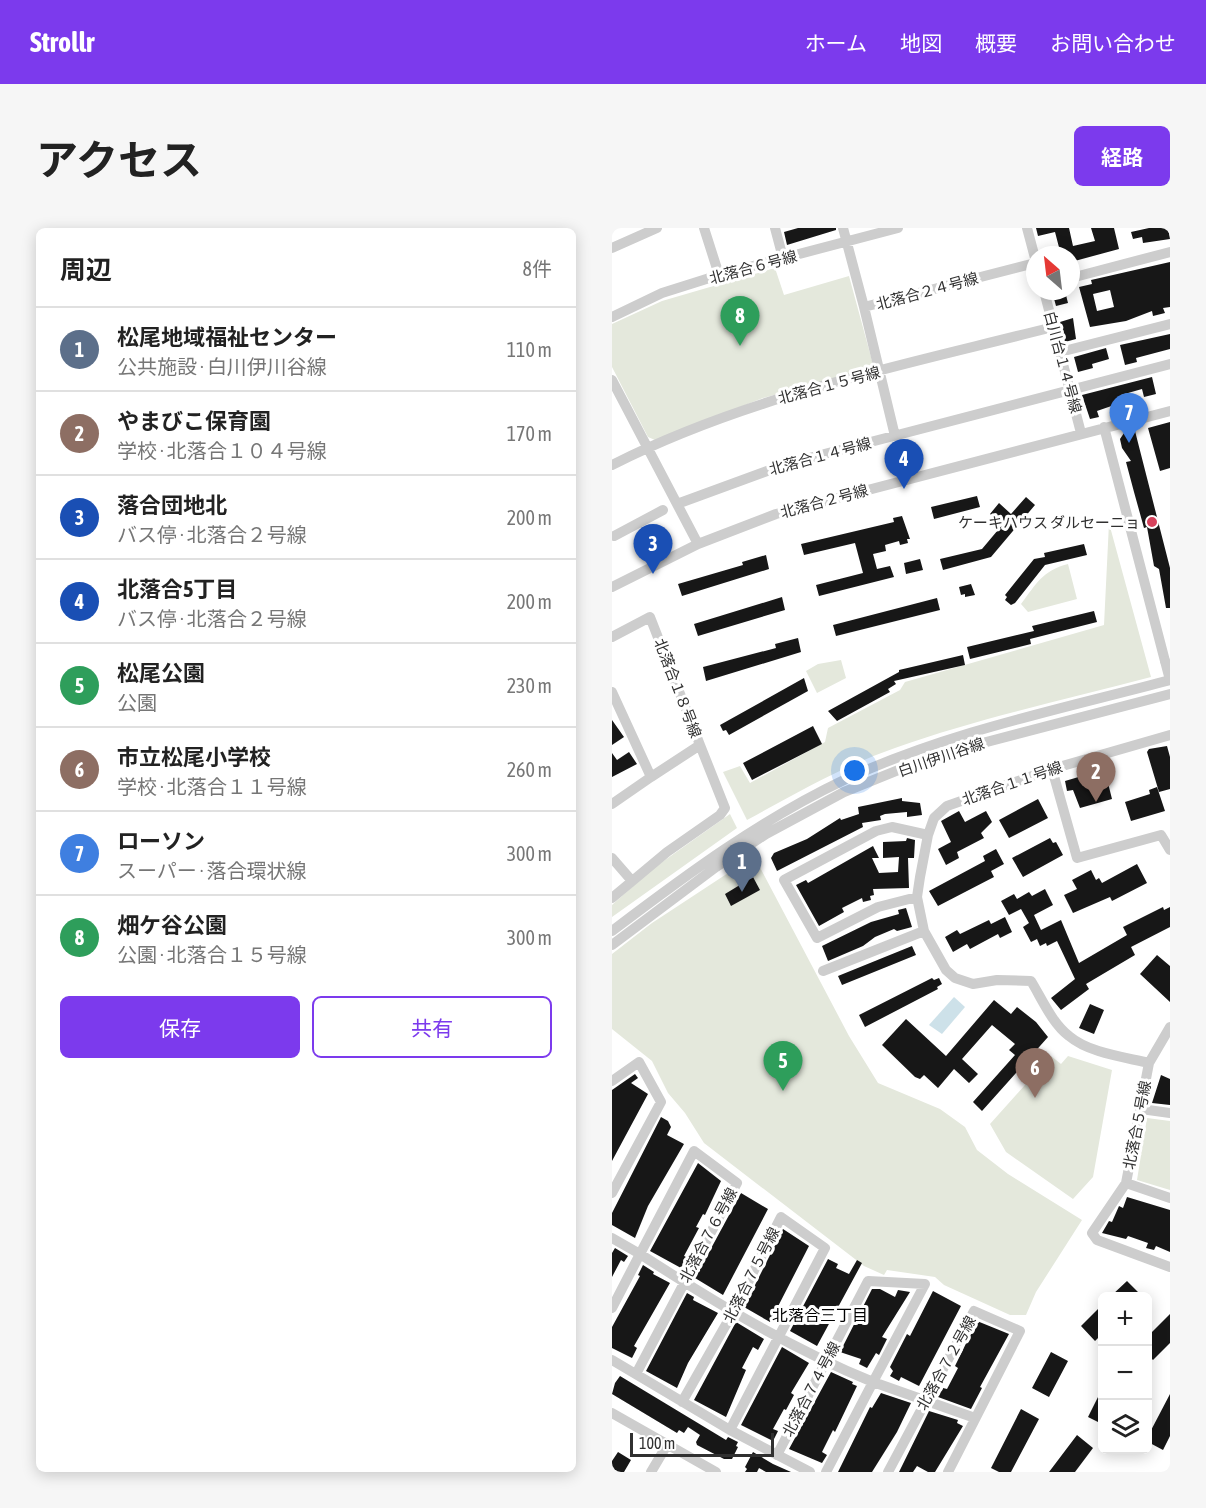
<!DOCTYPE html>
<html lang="ja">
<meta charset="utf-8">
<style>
body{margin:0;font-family:"Asap Condensed","Noto Sans JP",sans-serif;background:#f6f6f6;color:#222}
.controls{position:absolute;right:18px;bottom:18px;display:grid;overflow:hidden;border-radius:9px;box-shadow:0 3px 15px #0003}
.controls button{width:54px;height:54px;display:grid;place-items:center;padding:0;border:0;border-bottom:2px solid #e0e0e0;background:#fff;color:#222;font:30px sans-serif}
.compass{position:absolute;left:414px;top:18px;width:54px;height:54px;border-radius:50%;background:#fff;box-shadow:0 3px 15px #0003;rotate:332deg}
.scale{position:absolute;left:18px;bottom:15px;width:144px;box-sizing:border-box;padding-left:6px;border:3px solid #303030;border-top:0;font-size:16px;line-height:21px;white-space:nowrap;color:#303030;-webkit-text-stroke:4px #fff;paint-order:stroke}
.you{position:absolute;left:243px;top:543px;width:21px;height:21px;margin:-15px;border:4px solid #fff;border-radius:50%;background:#1a73e8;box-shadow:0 0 0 9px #1a73e833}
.badge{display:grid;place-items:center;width:39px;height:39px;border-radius:50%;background:#7c3aed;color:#fff;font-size:20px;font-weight:700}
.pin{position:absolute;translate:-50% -50px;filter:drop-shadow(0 2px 3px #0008)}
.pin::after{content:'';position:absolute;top:32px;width:21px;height:18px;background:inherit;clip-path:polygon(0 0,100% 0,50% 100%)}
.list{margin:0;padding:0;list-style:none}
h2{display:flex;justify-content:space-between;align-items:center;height:78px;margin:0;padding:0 24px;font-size:26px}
h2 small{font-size:20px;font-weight:400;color:#767676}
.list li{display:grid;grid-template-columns:39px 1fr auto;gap:18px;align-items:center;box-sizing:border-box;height:84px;padding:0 24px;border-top:2px solid #e0e0e0}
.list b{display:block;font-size:22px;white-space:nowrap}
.list p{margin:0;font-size:20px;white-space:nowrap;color:#767676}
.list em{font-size:20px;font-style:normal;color:#767676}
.actions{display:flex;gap:12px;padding:18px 24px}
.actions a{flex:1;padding:14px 0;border:2px solid #7c3aed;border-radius:9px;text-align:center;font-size:21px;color:#7c3aed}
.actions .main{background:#7c3aed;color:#fff}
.icon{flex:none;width:33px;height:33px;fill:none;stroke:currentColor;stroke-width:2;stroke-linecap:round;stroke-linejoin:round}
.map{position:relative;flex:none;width:558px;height:1244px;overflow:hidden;border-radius:9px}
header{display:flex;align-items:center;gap:36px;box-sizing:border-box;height:84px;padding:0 30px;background:#7c3aed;color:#fff}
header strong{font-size:28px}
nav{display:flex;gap:33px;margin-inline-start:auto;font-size:21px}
.intro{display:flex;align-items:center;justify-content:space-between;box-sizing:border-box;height:144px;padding:0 36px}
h1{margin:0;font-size:42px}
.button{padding:15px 27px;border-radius:9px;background:#7c3aed;color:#fff;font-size:21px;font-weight:700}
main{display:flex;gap:36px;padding:0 36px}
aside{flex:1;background:#fff;border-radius:9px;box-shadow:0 3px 15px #0003}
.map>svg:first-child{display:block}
.green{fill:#e4e8dc}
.water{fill:#cde1e9}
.building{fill:#171717;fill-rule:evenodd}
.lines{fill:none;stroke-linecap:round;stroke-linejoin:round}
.minor{stroke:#cdcdcd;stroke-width:10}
.minor-bridge{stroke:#cdcdcd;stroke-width:10}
.poi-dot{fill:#d6425c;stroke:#fff;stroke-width:2}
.labels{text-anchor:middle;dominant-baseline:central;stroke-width:6;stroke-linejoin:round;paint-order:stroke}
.street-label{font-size:15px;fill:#303030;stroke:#fff}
.poi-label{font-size:15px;fill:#303030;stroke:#fff;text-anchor:end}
.neighbourhood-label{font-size:16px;fill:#000;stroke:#fff}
</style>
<header>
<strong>Strollr</strong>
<nav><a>ホーム</a><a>地図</a><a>概要</a><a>お問い合わせ</a></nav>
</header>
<div class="intro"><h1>アクセス</h1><a class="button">経路</a></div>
<main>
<aside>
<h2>周辺<small>8件</small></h2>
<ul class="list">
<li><span class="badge" style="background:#5c6f8a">1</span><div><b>松尾地域福祉センター</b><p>公共施設 · 白川伊川谷線</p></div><em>110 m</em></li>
<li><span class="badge" style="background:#8d6e63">2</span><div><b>やまびこ保育園</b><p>学校 · 北落合１０４号線</p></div><em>170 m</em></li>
<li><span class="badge" style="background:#1a4fb4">3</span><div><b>落合団地北</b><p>バス停 · 北落合２号線</p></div><em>200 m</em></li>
<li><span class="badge" style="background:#1a4fb4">4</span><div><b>北落合5丁目</b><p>バス停 · 北落合２号線</p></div><em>200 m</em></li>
<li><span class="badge" style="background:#2e9e5b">5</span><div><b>松尾公園</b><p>公園</p></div><em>230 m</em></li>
<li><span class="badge" style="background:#8d6e63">6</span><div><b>市立松尾小学校</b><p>学校 · 北落合１１号線</p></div><em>260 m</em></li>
<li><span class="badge" style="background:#3f7fe0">7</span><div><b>ローソン</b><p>スーパー · 落合環状線</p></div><em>300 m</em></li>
<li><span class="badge" style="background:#2e9e5b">8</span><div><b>畑ケ谷公園</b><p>公園 · 北落合１５号線</p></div><em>300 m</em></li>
</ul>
<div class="actions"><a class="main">保存</a><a>共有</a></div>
</aside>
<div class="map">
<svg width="558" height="1244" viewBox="0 0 558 1244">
<rect width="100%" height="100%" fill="#fff"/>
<path class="green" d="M163 40 172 67 237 48 262 140 151 170 43 212 36 209 0 139V96L50 73Z
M497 295 539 449C453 472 366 490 283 520 231 538 183 566 135 592L111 544 128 538 138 555 213 514 216 500 288 462 293 454 492 397Z
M456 336 465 371 416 384 409 376C425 355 430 343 456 336Z
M229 432 234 450 205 465 194 443 206 436Z
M118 586 125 600 0 689V677L39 642Z
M142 628 237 808 266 855 328 881 353 899 365 922 396 946 470 992 424 1064 414 1087H398L332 1057 323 1049 275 1042 272 1047 252 1038 92 915 73 885 56 865 40 833 0 801V726L40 695Z
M439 828 449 836 456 828 500 842 481 949 461 971 394 924 378 896Z
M535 890 558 893V962L525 952Z"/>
<path class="water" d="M342 769 353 779 330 806 317 797Z"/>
<path class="building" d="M186 0H224V2L175 17 172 4Z
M424 0H457L461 18 483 13 479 0H502L507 21 459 34V27H449L443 4 426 8Z
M537 0H556L558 11 531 15 530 9 521 11 519 4Z
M558 34V79L551 80 553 85 541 88 540 83 514 93 478 99 467 59 480 56 479 52ZM498 62 502 79 485 83 481 66Z
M440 63H453L456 75 444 78Z
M461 90 464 111 453 114 448 94Z
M558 106V121L524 130 525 134 513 137 508 117Z
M494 120 497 131 480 136 481 140 466 144 462 129Z
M540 149 544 166 532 169 530 161 509 167 511 174 485 183 487 189 478 191 470 167Z
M558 194V240L548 243 536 200Z
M523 203 558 340V380H554L547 341 542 338 535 299 532 300 522 264 514 234 519 233 510 220 508 211 512 205Z
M365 268 368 279 322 291 319 279Z
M414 269 423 277 379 329 331 342 328 331 370 321 391 296 378 286 387 275 399 286Z
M290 288 298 311H295L296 315 288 317 287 313 273 317 274 323 261 326 265 341 278 338 282 349 207 368 204 357 251 345 243 315 192 327 189 316 282 294 281 290Z
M472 316 475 327 433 337 403 375 399 377 393 372 395 369 393 367 422 331 433 329 432 325Z
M154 327 157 341 70 368 66 356 131 337 130 334Z
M308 331 311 342 294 346 292 335Z
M359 356 363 367 353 369V366L349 367 347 359Z
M170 369 173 382 86 408 82 396Z
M325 370 328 382 224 408 221 397Z
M482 383 485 394 418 411 419 416 358 431 355 419 422 403 420 398Z
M186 410 189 424 94 453 91 439 164 420 163 416Z
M351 427 353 437 282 453 284 456 276 461 278 464 225 493 216 483 287 444V442Z
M192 450 196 463 117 507 114 502 111 503 108 497Z
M0 492 12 509 0 517Z
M201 498 210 516 140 552 131 535Z
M555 518 558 529V561L547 564 535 524 537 521Z
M17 524 25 536 0 549V525L5 532Z
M497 540 500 550 495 551 500 571 468 580 461 562 455 563 453 553Z
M545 559 553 583 519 593 513 574 538 566 537 562Z
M290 570V573L308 575 310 587 295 589V584L273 586 268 588 269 592 250 595 251 599 165 643 159 630 162 625 195 611 228 590 229 592 247 586 246 579Z
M426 571 436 590 397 610 387 592Z
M347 583 353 594 374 583 380 594 369 605 372 610 345 624 347 630 334 637 326 621 339 614 329 593Z
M295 610 303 612 302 630H296L297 660 261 661 262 667 258 668 259 672 251 674 250 670 230 680 232 684 207 698 184 657 194 652 196 655 261 618 267 630H260L267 645 286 644 287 629 271 630V614L294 613Z
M438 610 441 615 444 614 451 627 411 649 400 630Z
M384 621 392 636 379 643 382 649 326 678 317 663 373 633 371 628Z
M525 636 535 655 500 673 498 669 461 685 452 667 465 661 460 652 479 642 484 652 487 650 490 655Z
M141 649 148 662 119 678 113 666Z
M433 661 441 677 422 687 429 702 449 692 467 735 515 707 511 699 551 679 552 682 558 679V699L519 719 523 727 474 756 477 761 449 782 439 770 463 751 445 713 435 718 434 715 428 718 425 711 419 714 411 699 417 695 409 681 397 687 389 673 402 666 405 671 417 664 420 668Z
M294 680 300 699 285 703 282 701 263 709 251 718 216 733 210 718 259 694 287 686 286 682Z
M393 689 400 704 388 710 386 706 358 721 355 716 341 724 333 709 345 702 348 706 377 692 379 696Z
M300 718 304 727 230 757 226 748Z
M545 727 558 738V774L528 746Z
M320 750 322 752 327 750 330 756 325 759 326 761 253 799 247 787Z
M382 772 399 786 405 779 424 794 436 809 370 883 361 874 403 827 397 822 403 816 380 797 350 831 366 846 357 855 342 841 326 860 312 847 308 851 303 849 270 817 294 791 334 828Z
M478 776 492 782 482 806 467 800Z
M23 846 26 850 19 855 36 866 0 933V862Z
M549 847 558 851V877L540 875Z
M49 889 56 893 59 899 55 907 72 916 36 978 23 1010 0 997V985Z
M86 935 109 953 93 987 91 986 84 999 87 1000 72 1028 75 1029 69 1040 38 1023Z
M129 965 156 981 111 1067 83 1050Z
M515 969 558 982V1024L544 1018 542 1022 534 1020 536 1015 516 1008 514 1011 490 1005 497 993 500 994 507 978 511 980Z
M171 1001 197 1018 158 1094 132 1079Z
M3 1020 16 1028 12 1034 9 1032 0 1049V1025Z
M216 1031 226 1036 224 1040 237 1046 245 1032 250 1035 205 1118 178 1103Z
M31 1037 42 1044 41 1046 58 1055 22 1118 25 1120 20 1130 0 1120V1099L28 1048 26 1047Z
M515 1053 530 1068H499Z
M260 1061H268L283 1069 286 1062 298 1064 270 1109 275 1111 267 1127 264 1125 255 1140 247 1136 249 1131 228 1124Z
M321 1063 349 1078 307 1158 289 1149 287 1153 278 1148 281 1143 278 1139 295 1106 298 1108Z
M75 1065 82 1069 81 1072 106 1085 76 1135 65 1160 34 1143Z
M490 1077V1106L483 1113 469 1098Z
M558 1086V1115L541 1132 536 1127V1108Z
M365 1093 397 1106 368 1159 370 1160 359 1181 326 1169 331 1160 335 1161 346 1140 343 1138Z
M124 1094 152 1111 146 1122 141 1119 130 1140 134 1142 114 1189 82 1172Z
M170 1119 197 1135 179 1165 182 1167 174 1182 172 1181 161 1201 166 1203 161 1213 129 1197Z
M439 1124 456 1133 437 1169 420 1160Z
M219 1144 241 1154 240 1156 245 1158 223 1204 221 1202 210 1224 215 1227 210 1235 177 1221Z
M8 1148 114 1212 116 1209 126 1214 124 1218 126 1219 120 1231H112L85 1217 84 1214 88 1207 76 1199 72 1205 67 1202 65 1205 0 1166 3 1155Z
M490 1161V1196L476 1189Z
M269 1165 299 1175 285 1204 260 1244H226L258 1179 260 1180Z
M558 1166V1208L551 1222 536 1214V1208Z
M409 1181 427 1191 399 1244H387L379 1240Z
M317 1183 346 1192 345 1195 351 1198 323 1244H316L305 1238 301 1244H287Z
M465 1207 481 1220 463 1244H437Z
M6 1224 19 1232 12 1244H0V1233Z
M141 1224 161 1236 179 1244H154L147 1240 145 1244H133L135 1241 133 1239Z"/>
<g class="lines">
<path class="minor" d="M92 0 107 47
M163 0 171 30
M231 0 252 79 423 35
M415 0 423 30
M0 20 45 0
M459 50 558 24
M432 63 469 205
M252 79 283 208
M0 89 50 65 107 47 286 0
M448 124 558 96
M0 152 86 316
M492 199 553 433
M0 237C138 167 292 137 441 99
M65 276 174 236 558 136
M2 308 51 282
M0 359 86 316 164 286 558 183
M0 409 38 389 88 517 39 549
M0 464 39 549 0 576
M440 541 465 630 549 607 558 622
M0 630 20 653
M305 669 266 679 205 710 172 652 264 603 280 599 316 607
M0 670 55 624 108 587 113 580 88 517
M0 703C74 647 148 592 232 552 335 504 449 481 558 452
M0 717 104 639 154 606 232 564 321 528 558 466
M211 743 312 703
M558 799 537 835 514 955 558 970
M537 835C512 829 477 825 457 808 440 795 430 771 419 753L385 752 361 756 343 750 334 742 312 703 305 669 308 649 316 607 322 590 335 578 440 541 558 507
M0 853 27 834 49 874 0 965
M529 881 558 885
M514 955 480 1005 485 1012 558 1039
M0 1010 28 1026 82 923 125 955 24 1146
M0 1080 28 1026C104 1075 178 1120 261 1154L214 1244
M0 1132 118 1202 198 1244
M70 1174 120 1086 169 989 213 1020 118 1202
M0 1185 104 1244
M165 1227 256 1053 313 1056 261 1154 363 1190
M39 1244 55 1217
M276 1244 362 1083 408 1103 336 1244"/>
<path class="minor-bridge" d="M553 433 558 452"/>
</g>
<circle class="poi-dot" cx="540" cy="294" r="6"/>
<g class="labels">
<g class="street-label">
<text transform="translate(141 39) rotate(-15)">北落合６号線</text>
<text transform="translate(315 63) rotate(-15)">北落合２４号線</text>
<text transform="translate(451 134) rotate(75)">白川台１４号線</text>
<text transform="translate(217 157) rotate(-15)">北落合１５号線</text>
<text transform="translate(208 228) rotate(-15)">北落合１４号線</text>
<text transform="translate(212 273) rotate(-15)">北落合２号線</text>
<text transform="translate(66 460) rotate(69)">北落合１８号線</text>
<text transform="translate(329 529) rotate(-19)">白川伊川谷線</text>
<text transform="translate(400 555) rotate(-19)">北落合１１号線</text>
<text transform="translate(525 897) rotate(-79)">北落合５号線</text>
<text transform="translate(96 1007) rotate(-62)">北落合７６号線</text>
<text transform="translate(139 1047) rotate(-63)">北落合７５号線</text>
<text transform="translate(334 1135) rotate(-61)">北落合７２号線</text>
<text transform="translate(199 1161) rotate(-62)">北落合７４号線</text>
</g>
<g class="poi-label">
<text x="528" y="294">ケーキハウス ダルセーニョ</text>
</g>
<g class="neighbourhood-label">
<text x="208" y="1087">北落合三丁目</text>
</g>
</g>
</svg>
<div class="controls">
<button>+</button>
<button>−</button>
<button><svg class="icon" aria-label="layers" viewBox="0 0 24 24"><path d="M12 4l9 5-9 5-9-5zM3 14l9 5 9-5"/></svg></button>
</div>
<svg class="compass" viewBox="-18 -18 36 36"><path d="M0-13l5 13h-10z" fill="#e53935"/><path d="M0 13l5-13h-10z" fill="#767676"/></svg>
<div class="scale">100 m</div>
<div class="you"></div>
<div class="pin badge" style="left:130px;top:664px;background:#5c6f8a">1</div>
<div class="pin badge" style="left:484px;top:574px;background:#8d6e63">2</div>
<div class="pin badge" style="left:41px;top:346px;background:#1a4fb4">3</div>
<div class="pin badge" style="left:292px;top:261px;background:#1a4fb4">4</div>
<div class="pin badge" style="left:171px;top:863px;background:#2e9e5b">5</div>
<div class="pin badge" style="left:423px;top:870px;background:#8d6e63">6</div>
<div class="pin badge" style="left:517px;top:215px;background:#3f7fe0">7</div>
<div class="pin badge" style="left:128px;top:118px;background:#2e9e5b">8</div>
</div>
</main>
